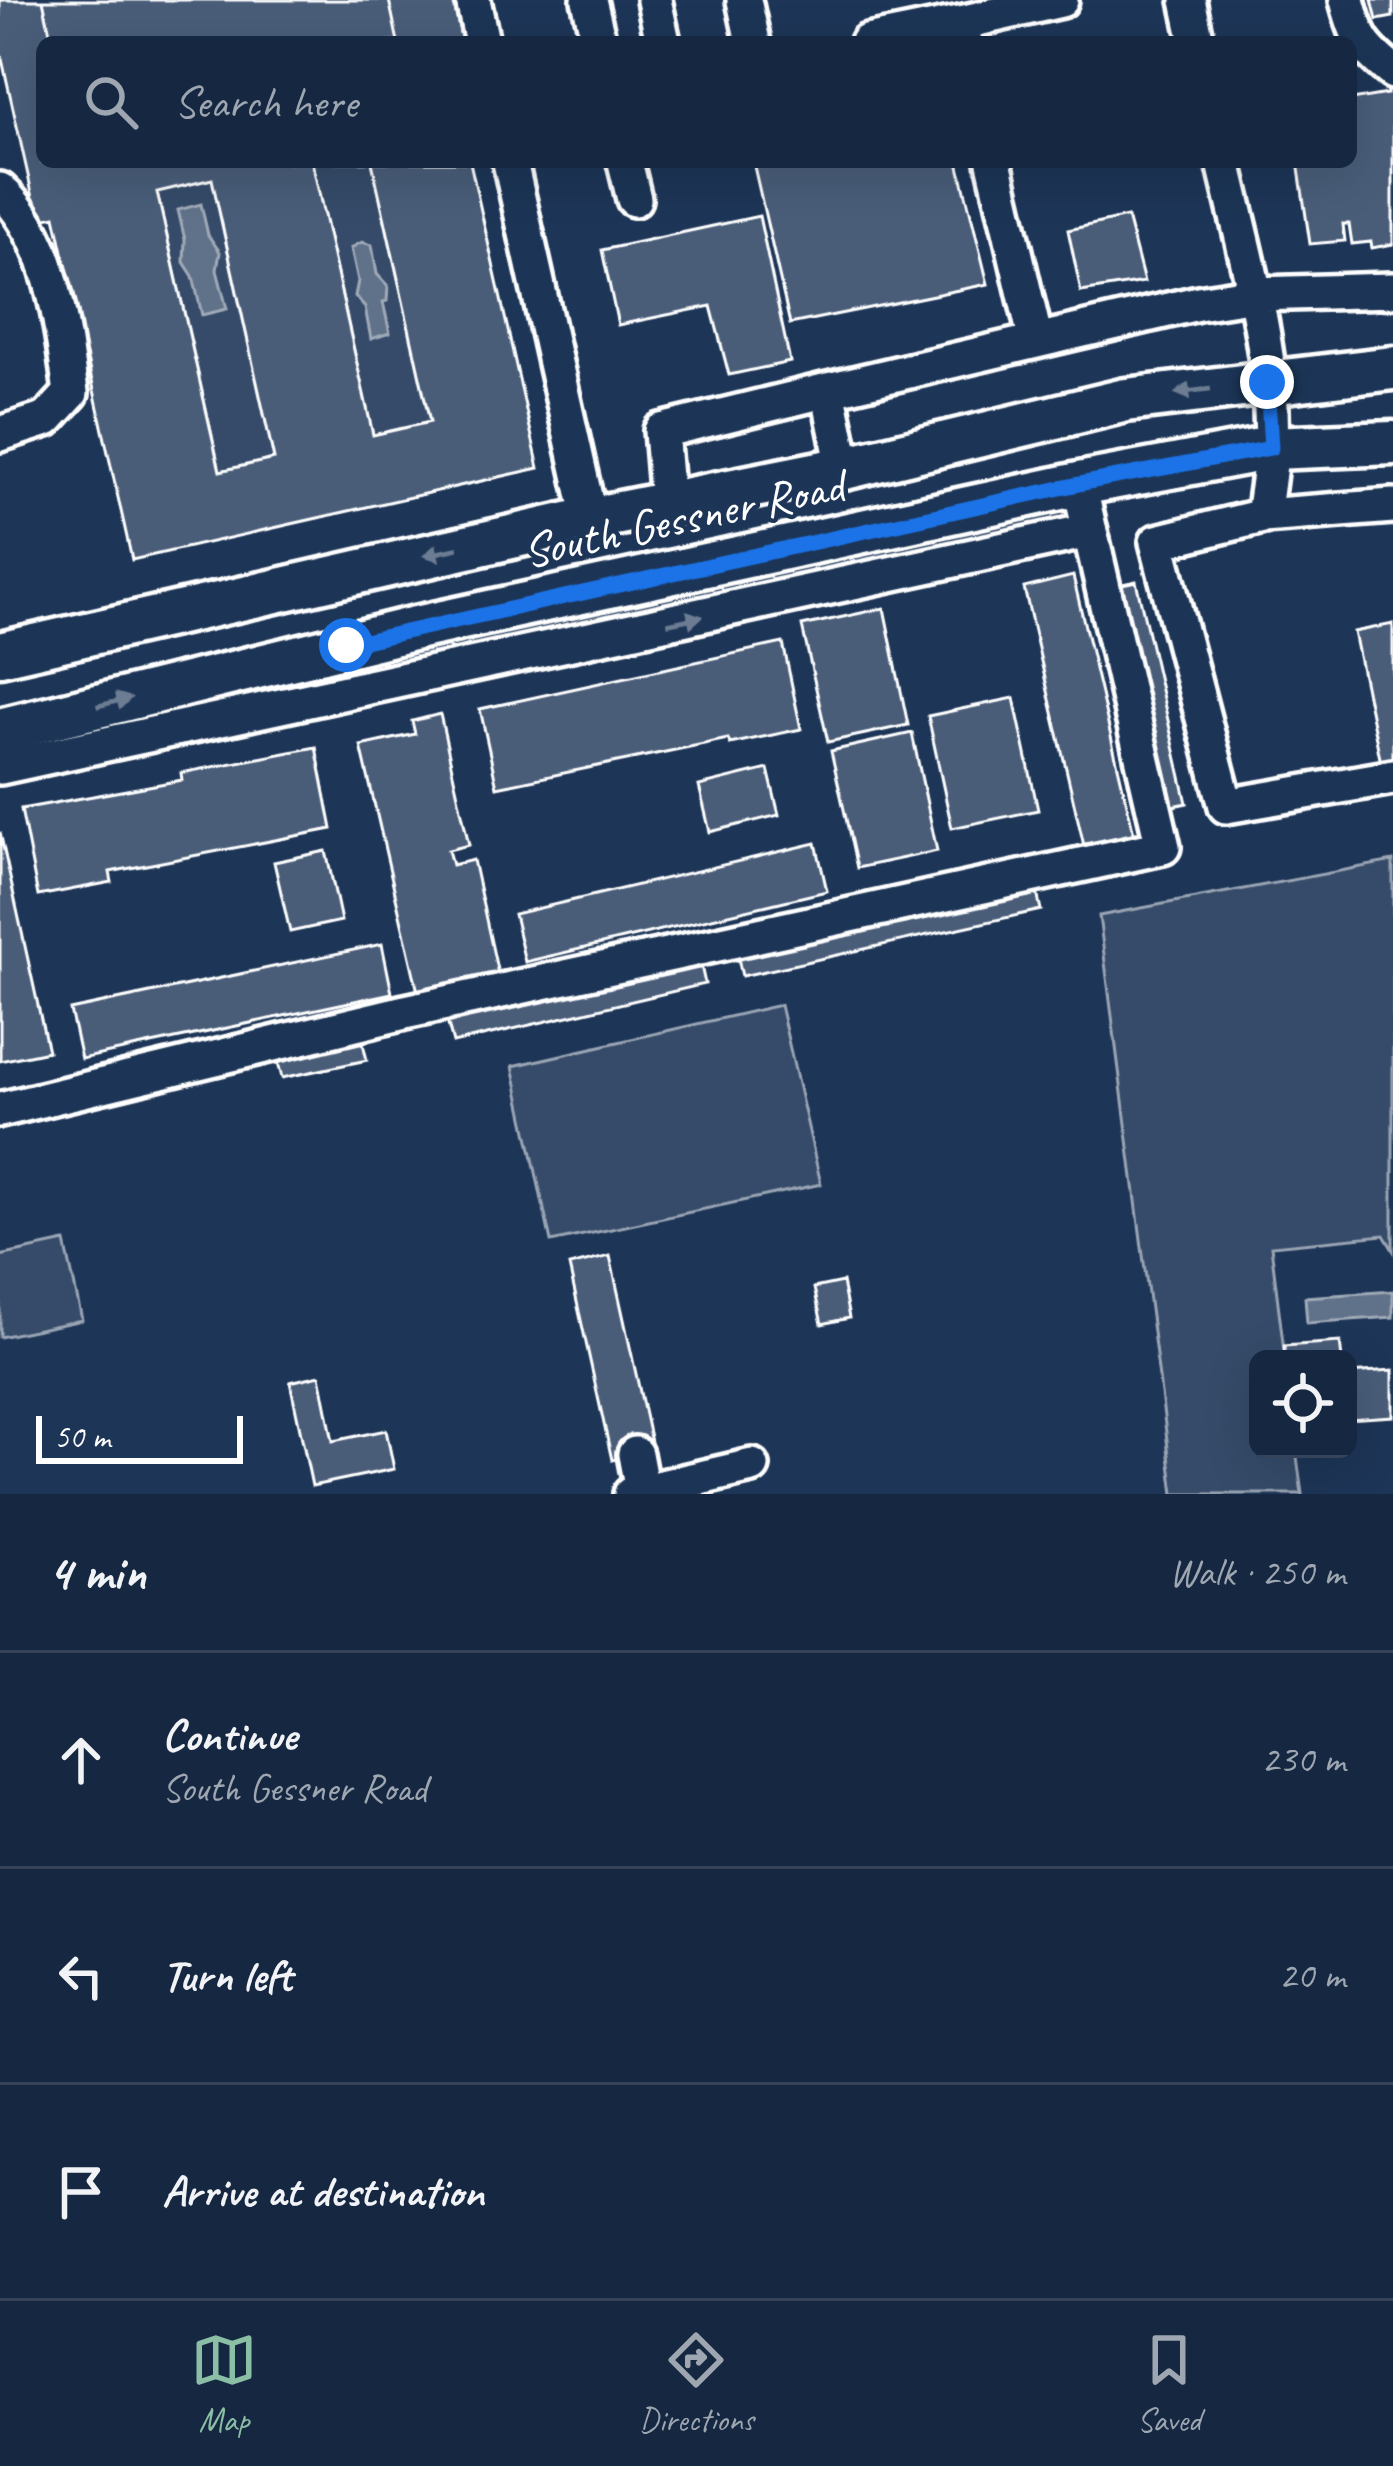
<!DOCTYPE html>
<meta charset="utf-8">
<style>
body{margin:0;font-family:Caveat,sans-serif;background:#23344c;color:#f1f3f6}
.controls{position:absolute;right:36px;bottom:36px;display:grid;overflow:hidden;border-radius:18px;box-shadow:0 12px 48px #0002}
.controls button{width:108px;height:108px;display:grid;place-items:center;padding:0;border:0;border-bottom:3px solid #35445a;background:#162841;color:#f1f3f6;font:60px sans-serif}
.scale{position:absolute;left:36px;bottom:30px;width:207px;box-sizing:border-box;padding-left:12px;border:6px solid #fff;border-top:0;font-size:33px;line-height:42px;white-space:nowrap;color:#fff;-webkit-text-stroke:9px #1d3557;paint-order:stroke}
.stop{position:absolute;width:36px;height:36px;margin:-27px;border:9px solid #1a73e8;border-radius:50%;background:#fff}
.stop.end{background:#1a73e8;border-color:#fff;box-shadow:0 3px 12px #0008}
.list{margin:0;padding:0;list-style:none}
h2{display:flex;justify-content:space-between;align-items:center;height:156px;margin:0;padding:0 48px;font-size:51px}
h2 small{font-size:39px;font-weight:400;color:#9ea6b1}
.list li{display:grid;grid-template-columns:78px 1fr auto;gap:36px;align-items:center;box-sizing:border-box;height:216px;padding:0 48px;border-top:3px solid #35445a}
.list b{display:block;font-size:45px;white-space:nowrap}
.list p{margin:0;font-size:39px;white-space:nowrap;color:#9ea6b1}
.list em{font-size:39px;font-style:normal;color:#9ea6b1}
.icon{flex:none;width:66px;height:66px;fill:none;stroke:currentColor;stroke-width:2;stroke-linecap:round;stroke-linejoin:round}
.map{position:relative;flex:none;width:1393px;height:1494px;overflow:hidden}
.search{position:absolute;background:#162841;box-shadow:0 12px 48px #0002;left:36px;right:36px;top:36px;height:132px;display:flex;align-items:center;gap:30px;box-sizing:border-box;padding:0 42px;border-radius:18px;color:#9ea6b1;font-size:45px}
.sheet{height:804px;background:#162841}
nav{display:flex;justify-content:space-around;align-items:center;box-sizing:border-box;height:168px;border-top:3px solid #35445a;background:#162841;font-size:33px;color:#9ea6b1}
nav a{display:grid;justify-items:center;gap:6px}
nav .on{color:#8abfa5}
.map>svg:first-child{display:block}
.green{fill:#364b69;stroke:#9aa5b4;stroke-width:3}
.water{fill:#617289;stroke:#a0aab8;stroke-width:3}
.building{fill:#4a5d79;stroke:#fff;stroke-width:3;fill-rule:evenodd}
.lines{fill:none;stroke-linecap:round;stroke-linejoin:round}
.minor-casing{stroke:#fff;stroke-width:42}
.major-casing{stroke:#fff;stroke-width:51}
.minor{stroke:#1d3557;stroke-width:33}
.major{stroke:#1d3557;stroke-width:42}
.oneway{fill:#6c7c92}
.route{stroke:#1a73e8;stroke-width:15}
.labels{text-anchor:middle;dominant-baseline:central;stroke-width:9;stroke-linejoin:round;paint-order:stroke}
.street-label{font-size:48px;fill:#fff;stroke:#1d3557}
</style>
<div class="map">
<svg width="1393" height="1494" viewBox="0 0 1393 1494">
<rect width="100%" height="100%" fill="#1d3557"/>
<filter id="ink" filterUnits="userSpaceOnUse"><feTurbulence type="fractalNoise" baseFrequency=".00833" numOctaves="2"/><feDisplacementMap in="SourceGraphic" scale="24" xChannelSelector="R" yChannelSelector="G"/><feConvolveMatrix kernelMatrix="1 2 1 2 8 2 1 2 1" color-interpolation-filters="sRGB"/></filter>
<g filter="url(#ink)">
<path class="green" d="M312 162H372L430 422 373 435Z
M212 179 274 459 220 471 157 192Z
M1393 861V1250L1384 1235 1271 1246 1285 1359H1258V1449H1296L1302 1494H1174L1099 916Z
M780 1005 821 1184 551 1242 513 1066Z
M65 1242 82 1320 0 1337V1256Z"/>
<path class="water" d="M201 204 208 235 220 252 217 270 227 309 202 315 193 276 184 262 185 240 178 210Z
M362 242 372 245 377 274 388 286 387 301 383 302 390 333 371 339 365 308 355 296 358 281 351 248Z
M1393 1291V1317L1307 1323 1305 1297Z"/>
<path class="building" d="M0 0H43L52 42H42V162H312L373 435 430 422 372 162H470L539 468 132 560 55 216 38 220 0 50ZM212 179 274 459 220 471 157 192Z
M43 0H389L398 42H52Z
M389 0H453L462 42H398Z
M1372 0H1393V17L1377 20Z
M1386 89H1393V244L1372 248 1371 242 1352 244 1349 224H1343L1345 241 1310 244 1298 162H1351V100L1387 94Z
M753 162H958L988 284 790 324Z
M759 216 790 362 729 375 711 306 618 325 602 250Z
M1127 217 1144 282 1081 292 1068 230Z
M1073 576 1135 838 1085 850 1024 588Z
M1136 581 1187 803 1164 808 1113 586Z
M884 608 908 725 828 742 802 626Z
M1393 624V766L1382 768 1354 632Z
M783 643 801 729 730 744 728 739 497 787 480 709Z
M1014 698 1038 810 952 828 928 716Z
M440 714 469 845 448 850 452 865 473 860 498 974 418 992 361 746 415 734 412 721Z
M912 733 937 851 857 868 831 751Z
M316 747 332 829 110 872 112 882 38 896 21 809 182 780 181 773Z
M768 769 779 815 710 832 699 786Z
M0 832 48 1051 0 1061Z
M816 843 827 891 525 962 514 914Z
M326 851 341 921 290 932 274 862Z
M1036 888 1041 910 742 976 737 954Z
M382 944 392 993 81 1059 70 1010Z
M700 961 705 984 453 1043 447 1021Z
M362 1039 367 1060 282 1078 277 1058Z
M610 1256 653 1451 612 1460 569 1266Z
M842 1282 849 1318 822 1324 814 1288Z
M1340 1342 1342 1359H1285L1284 1346Z
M1393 1370V1416L1348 1419V1373Z
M320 1375 333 1441 386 1430 394 1469 312 1486 290 1382Z"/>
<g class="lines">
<defs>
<path id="minor" d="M473 0 482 42
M589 0 599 42
M654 0 663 42
M744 0 753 42
M1188 0 1197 42
M1347 0C1357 39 1362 47 1393 72
M867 42 960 23
M965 42 960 23 1061 0
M510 162 590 519
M625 162 634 199
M994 162 1036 341
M1224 162C1245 255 1276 354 1271 450 1270 472 1266 494 1263 516
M0 190C52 237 62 326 71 393L47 419 0 434
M844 468 828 390 1198 303 1255 294 1393 290
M667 502 661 431 828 390
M1393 506 1263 516 1157 542 1226 806 1393 777
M0 767 1088 531
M0 1110 405 1012 1163 847 1079 484
M635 1454 642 1491
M631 1494 752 1466"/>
<path id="major" d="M0 654 590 519 844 468 1126 400 1393 368
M0 730 416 628 1079 484 1271 448 1393 443"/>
</defs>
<use href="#minor" class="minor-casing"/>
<use href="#major" class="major-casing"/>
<use href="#minor" class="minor"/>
<use href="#major" class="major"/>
</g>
<defs><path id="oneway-solid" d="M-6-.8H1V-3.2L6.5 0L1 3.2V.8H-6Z" transform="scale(3)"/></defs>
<g class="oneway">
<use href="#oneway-solid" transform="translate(1193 391) rotate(173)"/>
<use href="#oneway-solid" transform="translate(441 552) rotate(168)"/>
<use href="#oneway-solid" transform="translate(685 620) rotate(-12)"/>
<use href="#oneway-solid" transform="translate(114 702) rotate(-14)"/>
</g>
</g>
<g class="lines" filter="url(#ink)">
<path class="route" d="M346 645 1079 484 1271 448 1267 382"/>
</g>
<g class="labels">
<g class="street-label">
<text transform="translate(683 518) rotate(-12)">South Gessner Road</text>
</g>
</g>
</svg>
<div class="controls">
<button><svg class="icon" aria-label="locate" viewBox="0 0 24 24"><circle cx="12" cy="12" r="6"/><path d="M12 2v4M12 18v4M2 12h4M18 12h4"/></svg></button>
</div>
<div class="scale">50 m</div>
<div class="stop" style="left:346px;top:645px"></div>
<div class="stop end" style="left:1267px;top:382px"></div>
<div class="search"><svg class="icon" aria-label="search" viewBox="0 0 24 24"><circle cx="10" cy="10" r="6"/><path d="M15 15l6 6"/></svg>Search here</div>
</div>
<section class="sheet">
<h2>4 min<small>Walk · 250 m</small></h2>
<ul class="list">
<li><svg class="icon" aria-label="ahead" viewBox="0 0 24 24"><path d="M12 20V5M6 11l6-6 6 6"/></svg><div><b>Continue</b><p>South Gessner Road</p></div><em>230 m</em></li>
<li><svg class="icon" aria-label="left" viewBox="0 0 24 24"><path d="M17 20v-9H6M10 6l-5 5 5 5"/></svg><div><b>Turn left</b></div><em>20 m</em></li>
<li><svg class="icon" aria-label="arrive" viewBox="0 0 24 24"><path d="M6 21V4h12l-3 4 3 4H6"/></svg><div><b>Arrive at destination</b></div></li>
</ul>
</section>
<nav>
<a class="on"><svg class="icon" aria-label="map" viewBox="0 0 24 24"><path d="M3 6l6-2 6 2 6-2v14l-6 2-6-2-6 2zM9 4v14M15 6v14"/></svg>Map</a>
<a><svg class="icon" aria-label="directions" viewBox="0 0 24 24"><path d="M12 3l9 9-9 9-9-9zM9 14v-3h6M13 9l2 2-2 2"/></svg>Directions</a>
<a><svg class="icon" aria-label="saved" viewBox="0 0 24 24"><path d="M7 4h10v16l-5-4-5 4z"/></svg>Saved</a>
</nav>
